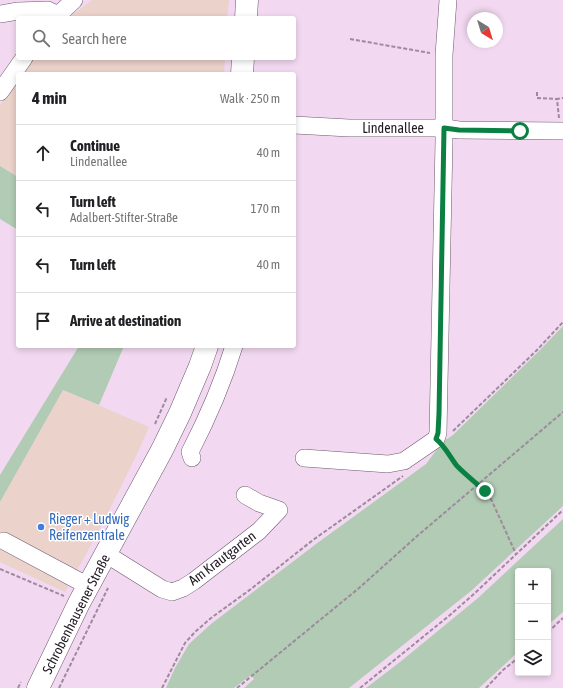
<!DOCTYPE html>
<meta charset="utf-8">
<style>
body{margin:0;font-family:"Asap Condensed",sans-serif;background:#f2f2f2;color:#202124}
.controls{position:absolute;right:12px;bottom:12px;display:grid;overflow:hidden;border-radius:4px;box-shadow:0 2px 6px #0003}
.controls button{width:36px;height:36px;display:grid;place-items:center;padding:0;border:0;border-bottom:1px solid #e0e0e0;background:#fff;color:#202124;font:20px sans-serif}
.compass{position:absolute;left:467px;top:12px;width:36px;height:36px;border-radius:50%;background:#fff;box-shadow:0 2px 6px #0003;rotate:142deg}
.stop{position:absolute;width:12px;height:12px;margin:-9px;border:3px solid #0b8043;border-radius:50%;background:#fff}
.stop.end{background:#0b8043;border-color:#fff;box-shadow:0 1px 4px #0008}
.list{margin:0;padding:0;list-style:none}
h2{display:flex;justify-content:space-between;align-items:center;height:52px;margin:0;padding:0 16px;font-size:17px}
h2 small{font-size:13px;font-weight:400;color:#757577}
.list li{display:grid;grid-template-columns:26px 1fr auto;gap:12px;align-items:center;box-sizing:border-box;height:56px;padding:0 16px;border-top:1px solid #e0e0e0}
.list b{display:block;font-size:15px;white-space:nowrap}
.list p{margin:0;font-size:13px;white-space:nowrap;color:#757577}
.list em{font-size:13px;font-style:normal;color:#757577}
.icon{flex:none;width:22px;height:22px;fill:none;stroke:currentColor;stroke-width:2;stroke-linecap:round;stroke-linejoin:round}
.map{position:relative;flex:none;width:563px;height:688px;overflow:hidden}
.search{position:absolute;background:#fff;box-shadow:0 2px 6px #0003;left:16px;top:16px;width:280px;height:44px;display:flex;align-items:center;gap:10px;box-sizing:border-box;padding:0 14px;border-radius:4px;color:#757577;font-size:15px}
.panel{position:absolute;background:#fff;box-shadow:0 2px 6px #0003;left:16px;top:72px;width:280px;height:276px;border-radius:4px}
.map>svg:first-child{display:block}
.commercial{fill:#ebd2ca}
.green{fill:#b1cbb4}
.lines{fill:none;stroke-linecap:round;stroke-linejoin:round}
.minor-casing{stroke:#6d586c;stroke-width:18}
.major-casing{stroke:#6d586c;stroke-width:23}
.path{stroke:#9d8b9d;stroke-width:2;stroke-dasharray:4 2;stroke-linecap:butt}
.minor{stroke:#fff;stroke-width:17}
.major{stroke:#fff;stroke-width:22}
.route{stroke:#0b8043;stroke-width:5}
.shop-dot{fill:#3f7fe0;stroke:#fff;stroke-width:1.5}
.labels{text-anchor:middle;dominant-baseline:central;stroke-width:3;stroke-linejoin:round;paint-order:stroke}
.street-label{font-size:14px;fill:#221922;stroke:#fff}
.shop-label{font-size:14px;fill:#366cbe;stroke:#fff;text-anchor:start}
</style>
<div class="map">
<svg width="563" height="688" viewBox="0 0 563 688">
<rect width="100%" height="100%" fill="#f2d9f1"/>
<path class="commercial" d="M92 0H229L227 18H68Z
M32 58H225L224 74H21Z
M18 79V177L0 166V105Z
M63 390 149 427 137 454 102 525 65 592 0 562V502Z"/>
<path class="green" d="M0 166 18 177V230L0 219Z
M563 326V506L471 591 349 688H244L254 679 251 675 234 688H166L175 668 189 644 211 624 316 544 426 464 438 448 441 441 447 439 453 435 539 351Z
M79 346H124L99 405 63 390 0 502V475Z
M563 519V612L548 625V571H518V652L479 688H366L400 662 478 598Z"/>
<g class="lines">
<defs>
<path id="minor" d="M0 14 18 11 48 10 58 15
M55 18 74 0
M0 92 24 58
M294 125 349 128H444L459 130 563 131
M192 458 190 452C207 419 223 382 234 346
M304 458 388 464 404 461 436 439 438 433 444 141V55L448 0
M4 541 77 580 89 585
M106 554 162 589 172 592 183 588 194 581 259 531 279 510 259 503 245 495"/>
<path id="major" d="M246 18 247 0
M242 74 243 58
M38 688 79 603 162 450 180 413 200 366 207 346"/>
</defs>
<use href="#minor" class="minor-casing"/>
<use href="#major" class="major-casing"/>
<path class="path" d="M350 39 430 53
M537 92V98L557 99
M559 118 557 99 563 98
M155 424 167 397
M453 431 537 350 563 322
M446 450 457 465 467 476 485 491 491 499 516 554
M0 569 64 596
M548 632 563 618
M18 688 21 682
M59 688 108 588
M162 688 185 643 195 632 211 618 251 589 313 540 403 476
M237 688 359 588 416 537 563 412
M360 688 450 615 475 593 563 510
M486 688 503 670 518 658"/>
<use href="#minor" class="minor"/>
<use href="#major" class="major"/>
</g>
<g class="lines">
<path class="route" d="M485 491C476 483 466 475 457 466 450 457 445 446 436 439L438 433 439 414 444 128 459 130 520 131"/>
</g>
<circle class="shop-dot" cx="41" cy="527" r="4"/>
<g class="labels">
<g class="street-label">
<text x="393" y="128">Lindenallee</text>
<text transform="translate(222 558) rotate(-37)">Am Krautgarten</text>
<text transform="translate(76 614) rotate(-63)">Schrobenhausener Straße</text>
</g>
<g class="shop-label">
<text x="49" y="519">Rieger + Ludwig<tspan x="49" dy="16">Reifenzentrale</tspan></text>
</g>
</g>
</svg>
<div class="controls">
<button>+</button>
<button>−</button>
<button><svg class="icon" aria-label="layers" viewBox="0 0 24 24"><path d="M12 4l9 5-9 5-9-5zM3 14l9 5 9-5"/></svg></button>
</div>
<svg class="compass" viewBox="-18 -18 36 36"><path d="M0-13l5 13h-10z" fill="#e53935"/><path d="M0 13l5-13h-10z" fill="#757577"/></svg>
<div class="stop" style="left:520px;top:131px"></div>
<div class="stop end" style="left:485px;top:491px"></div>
<div class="search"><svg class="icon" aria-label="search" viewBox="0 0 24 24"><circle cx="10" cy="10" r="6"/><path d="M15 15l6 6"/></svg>Search here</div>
<section class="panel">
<h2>4 min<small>Walk · 250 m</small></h2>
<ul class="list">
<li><svg class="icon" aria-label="ahead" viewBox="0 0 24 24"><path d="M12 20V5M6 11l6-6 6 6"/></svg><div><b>Continue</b><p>Lindenallee</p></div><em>40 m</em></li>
<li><svg class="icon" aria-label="left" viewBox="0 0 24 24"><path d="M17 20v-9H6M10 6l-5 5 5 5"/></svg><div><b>Turn left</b><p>Adalbert-Stifter-Straße</p></div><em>170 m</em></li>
<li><svg class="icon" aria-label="left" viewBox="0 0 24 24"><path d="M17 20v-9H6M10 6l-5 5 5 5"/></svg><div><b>Turn left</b></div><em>40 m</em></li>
<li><svg class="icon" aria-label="arrive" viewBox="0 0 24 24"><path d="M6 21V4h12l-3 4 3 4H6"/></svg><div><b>Arrive at destination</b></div></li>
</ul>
</section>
</div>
